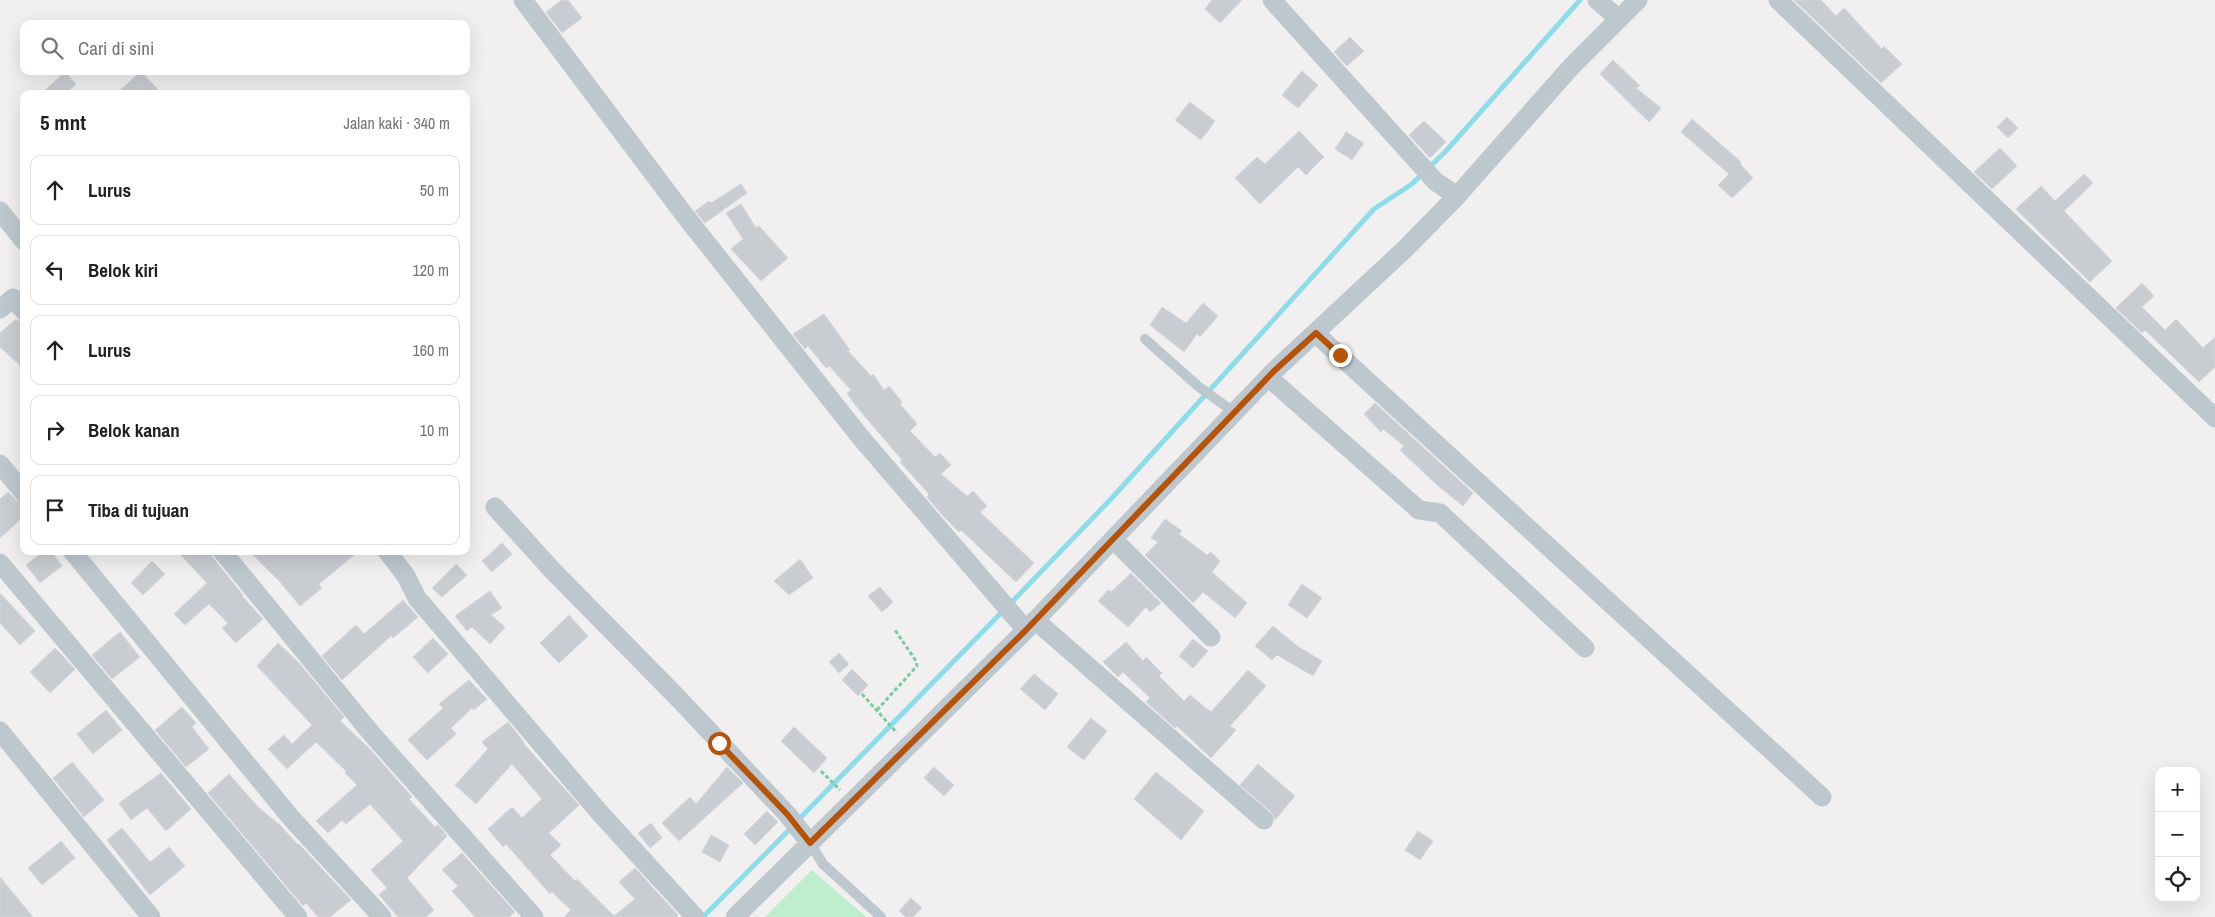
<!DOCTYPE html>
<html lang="id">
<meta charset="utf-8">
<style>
body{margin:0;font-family:"Archivo Narrow",sans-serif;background:#f6f6f6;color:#222}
.controls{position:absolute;right:15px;bottom:15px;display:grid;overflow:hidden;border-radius:10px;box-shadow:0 5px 20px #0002}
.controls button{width:45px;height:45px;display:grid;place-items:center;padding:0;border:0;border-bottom:1px solid #e0e0e0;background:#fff;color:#222;font:25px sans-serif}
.stop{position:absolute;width:15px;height:15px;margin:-11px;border:4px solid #b45309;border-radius:50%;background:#fff}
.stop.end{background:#b45309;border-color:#fff;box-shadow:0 1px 5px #0008}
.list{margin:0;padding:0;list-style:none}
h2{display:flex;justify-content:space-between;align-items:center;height:65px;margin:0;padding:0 20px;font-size:21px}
h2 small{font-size:16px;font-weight:400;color:#767676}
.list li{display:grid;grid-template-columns:32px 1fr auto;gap:15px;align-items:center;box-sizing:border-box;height:70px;margin:0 10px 10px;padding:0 10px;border:1px solid #e0e0e0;border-radius:10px}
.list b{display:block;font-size:19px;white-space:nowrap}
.list em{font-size:16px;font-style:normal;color:#767676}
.icon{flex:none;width:28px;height:28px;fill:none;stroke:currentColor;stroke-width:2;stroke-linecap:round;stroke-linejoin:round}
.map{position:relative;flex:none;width:2215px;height:917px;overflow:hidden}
.search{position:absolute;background:#fff;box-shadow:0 5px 20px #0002;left:20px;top:20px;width:450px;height:55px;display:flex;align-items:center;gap:12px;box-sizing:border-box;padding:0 18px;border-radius:10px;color:#767676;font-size:19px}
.panel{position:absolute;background:#fff;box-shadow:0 5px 20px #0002;left:20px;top:90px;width:450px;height:465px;border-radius:10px}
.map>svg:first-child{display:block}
.green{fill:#beeece}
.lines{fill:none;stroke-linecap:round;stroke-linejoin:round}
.stream{stroke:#8cdcea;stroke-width:5}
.building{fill:#c9ccd1;stroke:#d3d6da}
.path{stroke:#77cc9d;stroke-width:3;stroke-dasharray:4 2.5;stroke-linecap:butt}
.service{stroke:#bdc7ce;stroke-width:10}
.minor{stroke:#bdc7ce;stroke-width:19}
.route{stroke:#b45309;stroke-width:6}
</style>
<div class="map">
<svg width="2215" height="917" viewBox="0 0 2215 917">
<rect width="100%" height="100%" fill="#f1efef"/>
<path class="green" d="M812 870 866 917H765Z"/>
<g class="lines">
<path class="stream" d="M1010 604 1110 500 1374 209 1412 184 1446 151 1580 0
M798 820 1004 610
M703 917 792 827"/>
</g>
<path class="building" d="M562 0H568L582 18 562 33 546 12Z
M1212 0H1242L1220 23 1205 9Z
M1794 0H1821L1836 16 1844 8 1882 49 1884 46 1902 64 1881 83Z
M1350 37 1364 51 1347 66 1334 52Z
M1613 60 1640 86 1636 88 1661 108 1649 122 1600 74Z
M141 71 162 94H116Z
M1302 71 1318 85 1298 108 1282 95Z
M65 72 76 84 65 94H41Z
M1190 102 1215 121 1201 140 1175 120Z
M2007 117 2018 128 2008 138 1997 127Z
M1692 119 1741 162 1740 164 1753 178 1732 198 1718 185 1729 174 1681 132Z
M1424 121 1446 142 1430 158 1409 135Z
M1299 131 1324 157 1306 175 1298 167 1260 204 1235 178 1257 157 1265 164Z
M1346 132 1364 143 1352 160 1335 149Z
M2000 148 2017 166 1992 189 1974 172Z
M2084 174 2093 183 2064 211 2112 261 2090 282 2016 209 2041 186 2055 201Z
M741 184 747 193 705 223 695 211 709 201 711 203Z
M741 204 756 228 759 226 788 258 761 281 731 249 743 239 726 213Z
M2142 283 2154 296 2142 307 2165 330 2176 319 2203 348 2215 337V367L2199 382 2145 330 2142 333 2116 308Z
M1203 303 1218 316 1200 337 1197 334 1184 352 1150 325 1162 307 1186 323Z
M824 314 850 350 848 351 871 376 873 374 884 390 889 386 902 402 900 404 917 424 910 431 935 457 940 453 951 465 941 474 967 496 973 491 987 506 980 512 1034 563 1016 582 961 530 959 532 944 517 927 497 929 494 900 462 902 460 856 406 847 393 851 390 829 366 826 368 808 346 805 349 793 334Z
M16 319 24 325V369L0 347V333Z
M1375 403 1473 493 1463 506 1437 485 1400 450 1404 446 1383 429 1381 432 1364 414Z
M8 492 16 500 24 504V516L0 538V499Z
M1165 519 1182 531 1179 534 1207 555 1211 552 1220 561 1212 572 1247 603 1235 618 1203 592 1193 603 1145 555 1158 542 1151 538Z
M502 543 512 554 492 572 482 561Z
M44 551H51L62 566 40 583 26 565Z
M177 551H211L213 558 243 595 242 596 263 619 236 643 222 628 228 623 209 604 185 625 174 614 207 583Z
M249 551H359L319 584 322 588 300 606 280 582Z
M800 559 813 578 789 595 774 581Z
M152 561 165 574 143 595 131 583Z
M456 564 467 575 442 597 432 588Z
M1131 573 1161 603 1150 612 1146 607 1128 627 1098 601 1108 590 1111 592Z
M1302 584 1322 598 1307 618 1288 605Z
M880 587 893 602 882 612 868 596Z
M490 591 502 608 491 615 505 627 490 644 472 627 467 631 455 616Z
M0 593 35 631 20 645 0 623Z
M403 600 418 617 393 638 391 636 342 680 322 656 356 625 364 634Z
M569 615 588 636 559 663 540 643Z
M1273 626 1297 646 1322 661 1313 676 1277 655 1272 660 1255 646Z
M120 632 140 657 112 679 92 655Z
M433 638 448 654 428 673 413 657Z
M1193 639 1208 651 1193 668 1179 656Z
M1126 642 1143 661 1146 657 1162 673 1159 676 1184 701 1190 695 1211 712 1248 670 1266 686 1230 726 1236 730 1211 758 1177 726 1175 728 1146 702 1150 698 1123 672 1118 677 1103 662Z
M278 643 300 664 344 717 340 721 369 748 412 797 409 799 435 827 438 825 447 836 407 878 434 910 426 917H398L379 895 387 888 371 870 403 841 370 804 346 824 342 820 328 833 316 821 357 785 345 773 346 771 316 742 287 769 268 749 284 735 292 744 312 725 257 666Z
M55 648 75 669 50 693 30 672Z
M839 653 849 664 839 673 829 662Z
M852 669 868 685 858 696 842 680Z
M1034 674 1058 694 1045 710 1020 689Z
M469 680 487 699 474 710 472 708 451 728 456 734 427 760 408 740 443 708 439 704Z
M182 707 196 723 192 727 209 749 186 767 155 730Z
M106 710 122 730 93 754 77 734Z
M1091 718 1107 731 1084 760 1067 747Z
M508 722 524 742 523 743 579 805 549 833 561 845 550 855 575 881 577 879 614 916 635 899 619 882 635 868 678 915 676 917H564L571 910 552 892 550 894 506 844 503 847 488 829 512 807 522 818 542 799 512 764 476 804 455 785 488 749 482 742Z
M794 727 827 758 814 773 781 741Z
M72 762 104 800 84 817 53 778Z
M1258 764 1295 796 1275 820 1271 812 1240 785Z
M727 767 743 783 679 841 662 823 690 797 696 804Z
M934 767 954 785 944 796 924 778Z
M1156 772 1204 811 1181 840 1134 799Z
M161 773 191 809 166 831 147 808 131 820 119 803Z
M229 774 259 808 281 826 298 845 299 844 351 900 330 917H318L306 903 303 906 208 793Z
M767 811 778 822 755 845 744 834Z
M651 823 662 838 650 848 638 833Z
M122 828 150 862 169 847 185 866 150 895 107 840Z
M1418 831 1433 841 1420 860 1405 850Z
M711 835 729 845 720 862 702 852Z
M61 841 75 858 42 885 28 868Z
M462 853 515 912 509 917H475L452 891 458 886 442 870Z
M0 877 33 917H0Z
M911 898 922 908 913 917H906L899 911Z"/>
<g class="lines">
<path class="path" d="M862 694 897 733
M877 710 917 666 916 661 895 630
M821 771 840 790"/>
<path class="service" d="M1145 339 1199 387 1234 412
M810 843 823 864 881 917"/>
<path class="minor" d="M523 0 686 217 862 439 1026 630
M1272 0 1436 182 1457 196
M1597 0 1619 19
M1778 0 2215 418
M0 211 24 241
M0 309 13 298 24 311
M1315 333 1822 797
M1268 377 1419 510 1440 513 1585 648
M0 464 24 493
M495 507 553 571 678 698 787 814 810 843
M1113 539 1211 637
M72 551 292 819 382 917
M222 551 371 733 534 917
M387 551 406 576 417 598 600 813 695 917
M0 563 298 917
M1035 620 1264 820
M0 731 151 917
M735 917 1026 630 1274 371 1406 248 1457 196 1571 67 1638 0"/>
</g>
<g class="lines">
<path class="route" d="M719 743 787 814 810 843 1026 630 1274 371 1316 333 1340 355"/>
</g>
</svg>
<div class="controls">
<button>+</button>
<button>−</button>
<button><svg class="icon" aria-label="locate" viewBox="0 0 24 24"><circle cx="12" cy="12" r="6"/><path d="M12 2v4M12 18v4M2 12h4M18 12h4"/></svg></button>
</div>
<div class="stop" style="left:719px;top:743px"></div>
<div class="stop end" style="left:1340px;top:355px"></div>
<div class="search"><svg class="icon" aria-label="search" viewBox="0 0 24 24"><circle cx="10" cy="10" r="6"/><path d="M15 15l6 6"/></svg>Cari di sini</div>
<section class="panel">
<h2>5 mnt<small>Jalan kaki · 340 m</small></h2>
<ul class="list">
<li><svg class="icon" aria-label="ahead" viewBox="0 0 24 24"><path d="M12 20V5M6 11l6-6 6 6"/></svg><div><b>Lurus</b></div><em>50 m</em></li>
<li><svg class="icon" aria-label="left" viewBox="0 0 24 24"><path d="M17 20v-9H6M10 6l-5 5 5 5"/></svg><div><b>Belok kiri</b></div><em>120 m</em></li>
<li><svg class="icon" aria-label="ahead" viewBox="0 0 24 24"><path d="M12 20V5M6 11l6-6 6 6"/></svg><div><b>Lurus</b></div><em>160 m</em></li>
<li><svg class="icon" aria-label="right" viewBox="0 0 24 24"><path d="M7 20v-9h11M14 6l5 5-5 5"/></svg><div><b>Belok kanan</b></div><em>10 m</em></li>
<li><svg class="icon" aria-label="arrive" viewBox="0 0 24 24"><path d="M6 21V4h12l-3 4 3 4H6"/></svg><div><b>Tiba di tujuan</b></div></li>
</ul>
</section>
</div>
